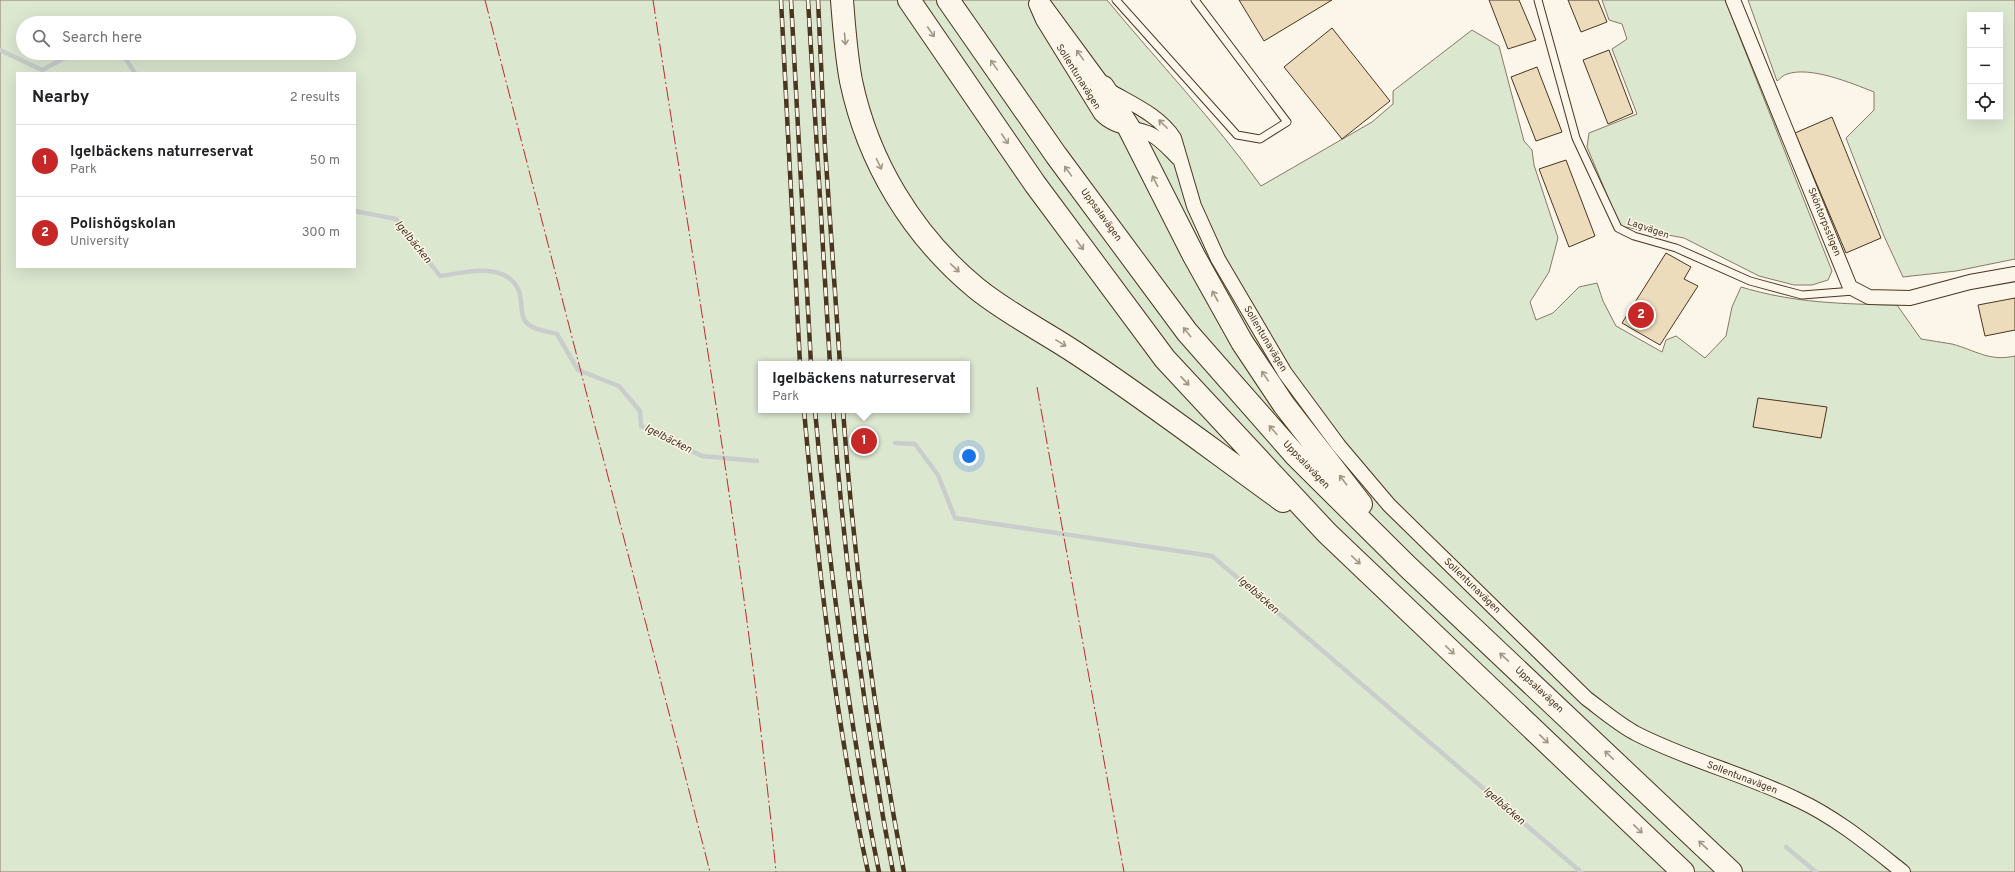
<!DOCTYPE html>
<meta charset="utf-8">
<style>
body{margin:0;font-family:Overpass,sans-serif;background:#f2f2f2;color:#202124}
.controls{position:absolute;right:12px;top:12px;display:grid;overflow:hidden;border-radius:0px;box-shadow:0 4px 16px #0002}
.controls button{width:36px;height:36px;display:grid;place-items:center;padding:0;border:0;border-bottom:1px solid #e0e0e0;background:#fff;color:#202124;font:20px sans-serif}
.you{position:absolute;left:969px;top:456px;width:14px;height:14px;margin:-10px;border:3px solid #fff;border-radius:50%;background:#1a73e8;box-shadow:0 0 0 6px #1a73e833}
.badge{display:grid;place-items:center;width:26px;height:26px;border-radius:50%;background:#c62828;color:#fff;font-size:13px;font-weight:700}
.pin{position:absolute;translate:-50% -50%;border:2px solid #fff;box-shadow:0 1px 4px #0006}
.popup{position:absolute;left:758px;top:361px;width:212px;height:52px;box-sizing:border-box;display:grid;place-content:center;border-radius:0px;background:#fff;filter:drop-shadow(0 1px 3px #0005);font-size:13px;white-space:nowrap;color:#757577}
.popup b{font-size:15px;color:#202124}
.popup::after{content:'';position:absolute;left:50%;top:100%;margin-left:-8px;border:8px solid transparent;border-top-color:#fff}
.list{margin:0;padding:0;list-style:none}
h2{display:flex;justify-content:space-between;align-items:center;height:52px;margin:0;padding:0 16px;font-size:17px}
h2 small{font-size:13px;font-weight:400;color:#757577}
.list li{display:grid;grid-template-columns:26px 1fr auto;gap:12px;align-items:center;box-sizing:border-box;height:72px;padding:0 16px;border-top:1px solid #e0e0e0}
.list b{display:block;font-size:15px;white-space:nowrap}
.list p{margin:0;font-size:13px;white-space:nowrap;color:#757577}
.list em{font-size:13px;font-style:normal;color:#757577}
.icon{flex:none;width:22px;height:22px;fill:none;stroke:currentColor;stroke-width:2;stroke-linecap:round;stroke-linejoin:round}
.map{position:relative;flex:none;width:2015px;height:872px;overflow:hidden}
.search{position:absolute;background:#fff;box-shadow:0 4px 16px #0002;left:16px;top:16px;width:340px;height:44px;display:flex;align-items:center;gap:10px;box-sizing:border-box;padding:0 14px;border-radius:22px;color:#757577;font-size:15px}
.panel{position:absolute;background:#fff;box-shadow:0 4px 16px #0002;left:16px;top:72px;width:340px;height:196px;border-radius:0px}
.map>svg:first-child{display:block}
.green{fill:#dce7d0;stroke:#887966;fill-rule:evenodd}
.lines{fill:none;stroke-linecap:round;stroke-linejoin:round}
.stream{stroke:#c9cecd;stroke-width:4.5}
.building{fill:#ecdcbc;stroke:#4a3520}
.service-casing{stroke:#4a3520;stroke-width:9}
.minor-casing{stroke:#4a3520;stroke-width:16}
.tertiary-casing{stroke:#4a3520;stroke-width:19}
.motorway-casing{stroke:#4a3520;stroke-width:24}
.service{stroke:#fbf6e9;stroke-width:7}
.minor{stroke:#fbf6e9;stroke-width:14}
.tertiary{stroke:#fbf6e9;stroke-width:17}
.motorway{stroke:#fbf6e9;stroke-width:22}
.rail-casing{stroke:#4a3520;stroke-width:4.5}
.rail{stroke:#fbf6e9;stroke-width:3;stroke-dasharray:9;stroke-linecap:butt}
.power{stroke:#c62828;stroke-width:1;stroke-dasharray:14 3 2 3;stroke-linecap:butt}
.oneway{stroke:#a29684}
.labels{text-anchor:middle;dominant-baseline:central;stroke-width:3;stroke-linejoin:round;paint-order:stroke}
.street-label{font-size:10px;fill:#4a3520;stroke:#fbf6e9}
.water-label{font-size:11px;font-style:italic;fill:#4a3520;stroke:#fbf6e9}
</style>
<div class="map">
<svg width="2015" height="872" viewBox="0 0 2015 872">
<rect width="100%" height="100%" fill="#fbf6e9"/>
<path class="green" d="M0 0H1107C1158 62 1214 120 1261 186L1372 122 1393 104V91L1472 30 1499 46 1524 141 1532 150 1534 165 1558 238 1549 272 1530 302 1536 320 1553 313 1579 287 1597 283 1603 301 1616 326 1662 352 1666 340 1676 336 1705 358 1726 336 1732 307 1741 287C1794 303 1842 304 1897 305L1921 339C1931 341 1942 342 1952 344 1975 350 1989 362 2015 356V872H0ZM23 23H349V53H23ZM17 73H355V267H17ZM761 364H967V410H761Z
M1602 0H1725L1832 271 1828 280 1812 285H1794L1759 276 1684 238 1620 226 1587 147 1589 133 1637 114 1612 49 1627 39 1622 24 1609 20Z
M1748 0H2015V259L1956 271 1903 277 1884 236 1846 138 1874 110V92C1851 83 1811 66 1787 74 1783 75 1780 79 1777 81ZM1970 15H2000V117H1970Z"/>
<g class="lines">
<path class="stream" d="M0 50 42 70 74 53
M119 53 123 55 135 73
M355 211 396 219 440 276C464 273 506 260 519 291 522 299 520 314 525 321 532 330 547 331 557 334L578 370 619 386 640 411 641 426 702 456 757 461
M895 443 915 444 938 475 955 518 1212 556 1581 872
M1786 847 1816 872"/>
</g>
<path class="building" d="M1239 0H1332L1264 41Z
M1489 0H1519L1536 40 1508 49Z
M1568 0H1598L1607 22 1581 32Z
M1332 28 1390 101 1342 139 1284 67Z
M1609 50 1633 113 1608 124 1583 60Z
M1537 67 1562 132 1536 141 1511 77Z
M1832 117 1881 238 1846 253 1795 133Z
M1566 160 1595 236 1569 247 1539 169Z
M1666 253 1691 267 1684 279 1698 286 1660 345 1622 323Z
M2015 298V330L1985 336 1978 305Z
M1758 398 1827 407 1821 438 1753 427Z"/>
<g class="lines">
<defs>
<path id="service" d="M1116 0 1237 135 1260 139 1287 122 1195 0
M1538 0 1576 138 1618 228 1634 236 1676 248 1750 281 1802 295 1854 291"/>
<path id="minor" d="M1733 0 1850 287 1869 297 1910 298 1970 282 2015 274
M1036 4 1043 20 1101 114C1115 129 1132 126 1150 134 1161 139 1169 149 1178 158
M1108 90C1132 104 1159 115 1174 138L1194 206 1218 259 1285 373 1339 446 1389 505 1586 698C1602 710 1617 723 1635 733 1687 760 1745 774 1798 800 1837 818 1870 846 1903 872"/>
<path id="tertiary" d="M1039 0 1103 87"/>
<path id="motorway" d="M842 0C844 27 846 54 851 81 868 162 912 235 976 288 1008 314 1045 332 1079 355 1149 401 1215 452 1283 501
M909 0 1035 184 1165 359 1327 533 1683 872
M948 0 1056 155 1187 332 1296 456 1408 567 1731 872
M1103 87 1129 128 1194 256 1242 342 1284 405 1361 504"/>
</defs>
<use href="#service" class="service-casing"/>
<use href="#minor" class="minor-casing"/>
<use href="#tertiary" class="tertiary-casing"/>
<use href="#motorway" class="motorway-casing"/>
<use href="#service" class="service"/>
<use href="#minor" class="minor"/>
<use href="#tertiary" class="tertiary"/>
<use href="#motorway" class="motorway"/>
<defs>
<path id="rail" d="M781 0 800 364
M791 0 811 364
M808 0 830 364
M818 0 825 148 840 364
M804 410C818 565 835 720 868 872
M815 410C829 565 848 719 879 872
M833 410C845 566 864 718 893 872
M843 410C854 565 875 719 904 872"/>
</defs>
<use href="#rail" class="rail-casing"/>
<use href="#rail" class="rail"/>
<path class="power" d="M485 0 710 872
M653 0C697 290 748 580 776 872
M1037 387 1124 872"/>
</g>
<defs><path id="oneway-shaft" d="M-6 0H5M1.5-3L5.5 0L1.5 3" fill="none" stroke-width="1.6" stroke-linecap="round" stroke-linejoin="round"/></defs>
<g class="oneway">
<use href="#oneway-shaft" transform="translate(931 32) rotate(56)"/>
<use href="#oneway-shaft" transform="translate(845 39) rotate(85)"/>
<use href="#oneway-shaft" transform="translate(1080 55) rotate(-126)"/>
<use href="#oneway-shaft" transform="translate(994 65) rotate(-125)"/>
<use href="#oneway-shaft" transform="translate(1163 124) rotate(-135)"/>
<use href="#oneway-shaft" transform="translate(1005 139) rotate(56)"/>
<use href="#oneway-shaft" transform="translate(879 164) rotate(64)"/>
<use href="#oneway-shaft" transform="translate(1068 171) rotate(-126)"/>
<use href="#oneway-shaft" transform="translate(1155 181) rotate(-117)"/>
<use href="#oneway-shaft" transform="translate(1080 245) rotate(53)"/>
<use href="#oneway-shaft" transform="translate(955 268) rotate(43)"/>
<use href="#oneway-shaft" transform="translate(1215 296) rotate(-119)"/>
<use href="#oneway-shaft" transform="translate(1187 332) rotate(-129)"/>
<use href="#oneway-shaft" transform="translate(1061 343) rotate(31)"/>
<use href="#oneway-shaft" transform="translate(1265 376) rotate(-124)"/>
<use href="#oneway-shaft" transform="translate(1185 381) rotate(47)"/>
<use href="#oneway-shaft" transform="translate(1273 430) rotate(-132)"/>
<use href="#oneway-shaft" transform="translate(1343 480) rotate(-127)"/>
<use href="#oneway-shaft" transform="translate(1356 560) rotate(44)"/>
<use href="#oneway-shaft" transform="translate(1450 650) rotate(44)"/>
<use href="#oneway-shaft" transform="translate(1504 657) rotate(-137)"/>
<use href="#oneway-shaft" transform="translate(1544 739) rotate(44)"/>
<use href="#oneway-shaft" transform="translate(1609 755) rotate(-136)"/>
<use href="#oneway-shaft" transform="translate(1638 829) rotate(44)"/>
<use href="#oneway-shaft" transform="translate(1703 845) rotate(-136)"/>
</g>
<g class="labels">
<g class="street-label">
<text transform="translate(1078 77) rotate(58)">Sollentunavägen</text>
<text transform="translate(1101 215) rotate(54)">Uppsalavägen</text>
<text transform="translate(1824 222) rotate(68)">Sköntorpsstigen</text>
<text transform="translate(1648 229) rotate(19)">Lagvägen</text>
<text transform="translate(1265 339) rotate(59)">Sollentunavägen</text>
<text transform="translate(1306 465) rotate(46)">Uppsalavägen</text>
<text transform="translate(1472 586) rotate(44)">Sollentunavägen</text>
<text transform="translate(1539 690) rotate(43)">Uppsalavägen</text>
<text transform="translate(1742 778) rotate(21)">Sollentunavägen</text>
</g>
<g class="water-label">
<text transform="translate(413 242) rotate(51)">Igelbäcken</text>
<text transform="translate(668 439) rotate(27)">Igelbäcken</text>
<text transform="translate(1258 595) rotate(41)">Igelbäcken</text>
<text transform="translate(1504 806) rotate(41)">Igelbäcken</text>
</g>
</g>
</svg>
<div class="controls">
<button>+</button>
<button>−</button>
<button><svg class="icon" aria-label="locate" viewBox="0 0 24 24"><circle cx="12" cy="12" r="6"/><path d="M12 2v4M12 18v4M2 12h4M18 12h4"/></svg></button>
</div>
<div class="you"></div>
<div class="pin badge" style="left:864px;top:441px">1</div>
<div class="popup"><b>Igelbäckens naturreservat</b>Park</div>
<div class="pin badge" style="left:1641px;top:315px">2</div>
<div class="search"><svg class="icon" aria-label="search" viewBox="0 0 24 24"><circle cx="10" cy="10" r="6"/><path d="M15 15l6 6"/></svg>Search here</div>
<section class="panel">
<h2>Nearby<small>2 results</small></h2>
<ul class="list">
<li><span class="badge">1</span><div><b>Igelbäckens naturreservat</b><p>Park</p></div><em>50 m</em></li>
<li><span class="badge">2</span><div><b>Polishögskolan</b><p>University</p></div><em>300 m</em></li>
</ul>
</section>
</div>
